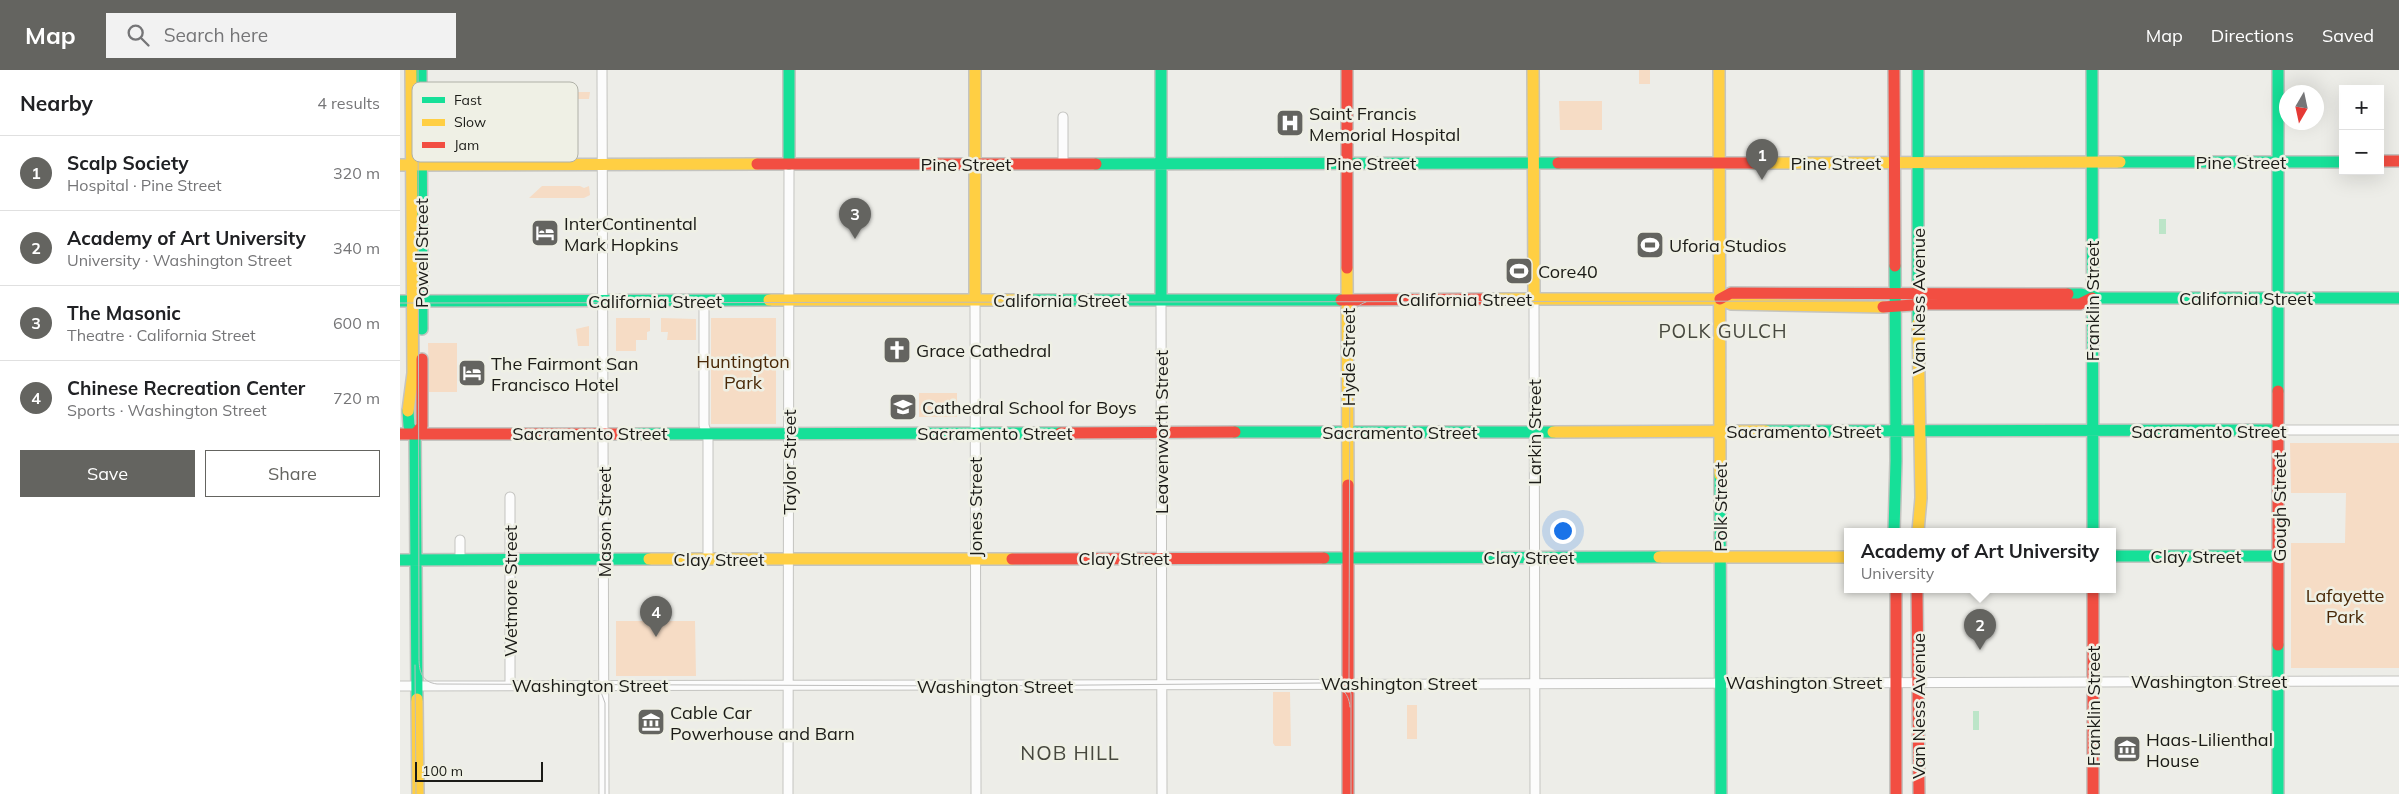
<!DOCTYPE html>
<meta charset="utf-8">
<style>
body{margin:0;font-family:Mulish,sans-serif;background:#f2f2f2;color:#202124}
.controls{position:absolute;right:15px;top:15px;display:grid;overflow:hidden;border-radius:0px;box-shadow:0 5px 20px #0002}
.controls button{width:45px;height:45px;display:grid;place-items:center;padding:0;border:0;border-bottom:1px solid #e0e0e0;background:#fff;color:#202124;font:25px sans-serif}
.compass{position:absolute;left:1879px;top:15px;width:45px;height:45px;border-radius:50%;background:#fff;box-shadow:0 5px 20px #0002;rotate:189deg}
.scale{position:absolute;left:15px;bottom:12px;width:128px;box-sizing:border-box;padding-left:5px;border:2px solid #1b1b17;border-top:0;font-size:14px;line-height:18px;white-space:nowrap;color:#1b1b17;-webkit-text-stroke:4px #eff0e5;paint-order:stroke}
.you{position:absolute;left:1162px;top:460px;width:18px;height:18px;margin:-12px;border:4px solid #fff;border-radius:50%;background:#1a73e8;box-shadow:0 0 0 8px #1a73e833}
.badge{display:grid;place-items:center;width:32px;height:32px;border-radius:50%;background:#646460;color:#fff;font-size:16px;font-weight:700}
.pin{position:absolute;translate:-50% -41px;filter:drop-shadow(0 1px 2px #0008)}
.pin::after{content:'';position:absolute;top:26px;width:18px;height:15px;background:inherit;clip-path:polygon(0 0,100% 0,50% 100%)}
.popup{position:absolute;left:1444px;top:458px;width:272px;height:65px;box-sizing:border-box;display:grid;place-content:center;border-radius:0px;background:#fff;filter:drop-shadow(0 1px 4px #0005);font-size:16px;white-space:nowrap;color:#757577}
.popup b{font-size:19px;color:#202124}
.popup::after{content:'';position:absolute;left:50%;top:100%;margin-left:-10px;border:10px solid transparent;border-top-color:#fff}
.list{margin:0;padding:0;list-style:none}
h2{display:flex;justify-content:space-between;align-items:center;height:65px;margin:0;padding:0 20px;font-size:21px}
h2 small{font-size:16px;font-weight:400;color:#757577}
.list li{display:grid;grid-template-columns:32px 1fr auto;gap:15px;align-items:center;box-sizing:border-box;height:75px;padding:0 20px;border-top:1px solid #e0e0e0}
.list b{display:block;font-size:19px;white-space:nowrap}
.list p{margin:0;font-size:16px;white-space:nowrap;color:#757577}
.list em{font-size:16px;font-style:normal;color:#757577}
.actions{display:flex;gap:10px;padding:15px 20px}
.actions a{flex:1;padding:11px 0;border:1px solid #646460;border-radius:0px;text-align:center;font-size:18px;color:#646460}
.actions .main{background:#646460;color:#fff}
.icon{flex:none;width:28px;height:28px;fill:none;stroke:currentColor;stroke-width:2;stroke-linecap:round;stroke-linejoin:round}
.map{position:relative;flex:none;width:1999px;height:724px;overflow:hidden}
header{display:flex;align-items:center;gap:30px;box-sizing:border-box;height:70px;padding:0 25px;background:#646460;color:#fff}
header strong{font-size:24px}
nav{display:flex;gap:28px;margin-inline-start:auto;font-size:18px}
.search{width:350px;height:45px;background:#f2f2f2;display:flex;align-items:center;gap:12px;box-sizing:border-box;padding:0 18px;border-radius:0px;color:#757577;font-size:19px}
main{display:flex}
aside{flex:1;background:#fff}
.map>svg:first-child{display:block}
.green{fill:#f6dcc5}
.water{fill:#bce5c8}
.lines{fill:none;stroke-linecap:round;stroke-linejoin:round}
.street-casing{stroke:#c4c4c0;stroke-width:11}
.fast-casing{stroke:#c4c4c0;stroke-width:14}
.slow-casing{stroke:#c4c4c0;stroke-width:14}
.jam-casing{stroke:#c4c4c0;stroke-width:14}
.street{stroke:#fcfcfc;stroke-width:9}
.fast{stroke:#16e098;stroke-width:11}
.slow{stroke:#ffcf43;stroke-width:11}
.jam{stroke:#f24e42;stroke-width:11}
.tram{stroke:#bdbdbc;stroke-width:1}
.labels{text-anchor:middle;dominant-baseline:central;stroke-width:5;stroke-linejoin:round;paint-order:stroke}
.poi-label{font-size:18px;fill:#1b1b17;stroke:#eff0e5;text-anchor:start}
.street-label{font-size:18px;fill:#1b1b17;stroke:#eff0e5}
.park-label{font-size:18px;fill:#492807;stroke:#eff0e5}
.neighbourhood-label{font-size:19px;letter-spacing:1px;fill:#47483f;stroke:#eff0e5}
.quarter-label{font-size:20px;letter-spacing:1px;fill:#47483f;stroke:#eff0e5}
.key{fill:#eff0e5;stroke:#afb0a7;stroke-width:1}
.key-label{font-size:14px;fill:#1b1b17}
</style>
<header>
<strong>Map</strong>
<div class="search"><svg class="icon" aria-label="search" viewBox="0 0 24 24"><circle cx="10" cy="10" r="6"/><path d="M15 15l6 6"/></svg>Search here</div>
<nav><a>Map</a><a>Directions</a><a>Saved</a></nav>
</header>
<main>
<aside>
<h2>Nearby<small>4 results</small></h2>
<ul class="list">
<li><span class="badge">1</span><div><b>Scalp Society</b><p>Hospital · Pine Street</p></div><em>320 m</em></li>
<li><span class="badge">2</span><div><b>Academy of Art University</b><p>University · Washington Street</p></div><em>340 m</em></li>
<li><span class="badge">3</span><div><b>The Masonic</b><p>Theatre · California Street</p></div><em>600 m</em></li>
<li><span class="badge">4</span><div><b>Chinese Recreation Center</b><p>Sports · Washington Street</p></div><em>720 m</em></li>
</ul>
<div class="actions"><a class="main">Save</a><a>Share</a></div>
</aside>
<div class="map">
<svg width="1999" height="724" viewBox="0 0 1999 724">
<rect width="100%" height="100%" fill="#edede8"/>
<path class="green" d="M1239 0H1250V14H1239Z
M137 22H190L189 29H137Z
M1159 31H1202V60H1160Z
M142 116H180L184 118 189 116 190 125 184 128H129Z
M216 248H250V261L247 262V270H236V281H216Z
M261 248 296 249V270H267L268 262H261Z
M311 248H376V354H311Z
M189 256V276H178L176 259Z
M28 273H57V322H29Z
M519 323H557V347H519Z
M1890 373H1999V598H1891V473H1945L1946 423H1891Z
M216 551H295L296 606H216Z
M873 622H890L891 676H875L873 673Z
M1007 635H1017V669H1007Z"/>
<path class="water" d="M1759 149H1766V164H1759Z
M1573 641H1579V660H1573Z"/>
<g class="lines">
<defs>
<path id="street" d="M202 0 204 724
M663 94V47
M761 229 762 724
M1134 229 1135 724
M575 230 576 724
M304 231V355L308 369V489
M1879 360H1999
M110 427V615
M60 490V470
M0 616C666 614 1333 615 1999 611
M388 724 389 94"/>
<path id="fast" d="M21 0 22 259
M389 0V94
M761 0V229
M1518 0V253
M1692 0 1693 461
M1878 0V321
M1720 92H1943
M696 94 1158 93
M1668 224H1681L1692 228H1999
M629 230H941
M0 231 369 230
M8 341 9 356 15 364 17 629
M1366 361 1879 360
M835 362H1153
M227 364 660 363
M1320 405 1321 724
M1494 461 1496 391 1495 196
M1712 486H1879
M924 488 1259 487
M0 490 249 489
M1878 575V724"/>
<path id="slow" d="M575 0V230
M1133 0 1134 229
M1319 0 1320 405
M1354 93 1720 92
M0 95 357 94
M947 198 948 415
M1092 229H1320L1331 234 1483 237
M369 230H629
M1518 253 1521 428 1518 461
M8 341 13 303 11 0
M1153 362 1366 361
M1259 487H1448
M249 489H612
M17 629 18 724"/>
<path id="jam" d="M947 0V198
M1494 0 1495 196
M1980 91H1999
M1158 93H1354
M357 94H696
M1320 229 1331 223 1668 224
M941 230 1092 229
M1483 237 1529 234H1680L1692 228
M1878 321V575
M660 363 835 362
M0 364H227
M15 364 22 356V289
M948 415V724
M612 489 924 488
M1496 519V724
M1517 519 1519 724
M1693 519V724"/>
</defs>
<use href="#street" class="street-casing"/>
<use href="#fast" class="fast-casing"/>
<use href="#slow" class="slow-casing"/>
<use href="#jam" class="jam-casing"/>
<use href="#street" class="street"/>
<use href="#fast" class="fast"/>
<use href="#slow" class="slow"/>
<use href="#jam" class="jam"/>
<path class="tram" d="M18 0 19 588C19 602 22 612 37 614L581 616 921 613C937 614 949 620 950 637
M0 233 1475 231
M15 595 16 724
M189 615 201 622 205 633V724
M951 724V625L949 610 950 261C951 247 952 237 966 232"/>
</g>
<defs>
<symbol id="hospital-square" viewBox="-11 -11 22 22"><rect x="-9" y="-9" width="18" height="18" rx="4" fill="#646460" stroke="#eff0e5"/><path d="M-5-5h3v3.5h4V-5h3V5h-3V1.5h-4V5h-3Z" fill="#fff"/></symbol>
<symbol id="hotel-square" viewBox="-11 -11 22 22"><rect x="-9" y="-9" width="18" height="18" rx="4" fill="#646460" stroke="#eff0e5"/><path d="M-6-4.5h1.5V1H6V5H4.5V3h-9V5H-6ZM-4 0a1.8 1.8 0 1 1 3.6 0ZM.5 0V-2.5h3Q6-2.5 6 0Z" fill="#fff"/></symbol>
<symbol id="stadium-square" viewBox="-11 -11 22 22"><rect x="-9" y="-9" width="18" height="18" rx="4" fill="#646460" stroke="#eff0e5"/><path d="M0-5a6.5 5 0 1 0 0 10a6.5 5 0 1 0 0-10ZM-3.5-1.8h7v3.6h-7Z" fill="#fff"/></symbol>
<symbol id="church-square" viewBox="-11 -11 22 22"><rect x="-9" y="-9" width="18" height="18" rx="4" fill="#646460" stroke="#eff0e5"/><path d="M-1.2-6h2.4v3.5h3.3v2.4h-3.3V6h-2.4V-.1h-3.3v-2.4h3.3Z" fill="#fff"/></symbol>
<symbol id="school-square" viewBox="-11 -11 22 22"><rect x="-9" y="-9" width="18" height="18" rx="4" fill="#646460" stroke="#eff0e5"/><path d="M0-5L7-2L0 1L-7-2ZM-4 1L0 2.5L4 1V4Q0 6-4 4Z" fill="#fff"/></symbol>
<symbol id="museum-square" viewBox="-11 -11 22 22"><rect x="-9" y="-9" width="18" height="18" rx="4" fill="#646460" stroke="#eff0e5"/><path d="M0-6L6-3V-2H-6V-3ZM-5-1h2V3h-2ZM-1-1h2V3h-2ZM3-1h2V3H3ZM-6 4H6V6H-6Z" fill="#fff"/></symbol>
</defs>
<g fill-rule="evenodd">
<use href="#hospital-square" x="874" y="37" width="32" height="32"/>
<use href="#hotel-square" x="129" y="147" width="32" height="32"/>
<use href="#stadium-square" x="1234" y="159" width="32" height="32"/>
<use href="#stadium-square" x="1103" y="185" width="32" height="32"/>
<use href="#church-square" x="481" y="264" width="32" height="32"/>
<use href="#hotel-square" x="56" y="287" width="32" height="32"/>
<use href="#school-square" x="487" y="321" width="32" height="32"/>
<use href="#museum-square" x="235" y="636" width="32" height="32"/>
<use href="#museum-square" x="1711" y="663" width="32" height="32"/>
</g>
<g class="labels">
<g class="poi-label">
<text x="909" y="43">Saint Francis<tspan x="909" dy="21">Memorial Hospital</tspan></text>
<text x="164" y="153">InterContinental<tspan x="164" dy="21">Mark Hopkins</tspan></text>
<text x="1269" y="175">Uforia Studios</text>
<text x="1138" y="201">Core40</text>
<text x="516" y="280">Grace Cathedral</text>
<text x="91" y="293">The Fairmont San<tspan x="91" dy="21">Francisco Hotel</tspan></text>
<text x="522" y="337">Cathedral School for Boys</text>
<text x="270" y="642">Cable Car<tspan x="270" dy="21">Powerhouse and Barn</tspan></text>
<text x="1746" y="669">Haas-Lilienthal<tspan x="1746" dy="21">House</tspan></text>
</g>
<g class="street-label">
<text x="1841" y="92">Pine Street</text>
<text x="971" y="93">Pine Street</text>
<text x="1436" y="93">Pine Street</text>
<text x="566" y="94">Pine Street</text>
<text transform="translate(21 183) rotate(-90)">Powell Street</text>
<text x="1846" y="228">California Street</text>
<text x="1065" y="229">California Street</text>
<text x="660" y="230">California Street</text>
<text x="255" y="231">California Street</text>
<text transform="translate(1518 231) rotate(-90)">Van Ness Avenue</text>
<text transform="translate(1692 231) rotate(-90)">Franklin Street</text>
<text transform="translate(948 287) rotate(-90)">Hyde Street</text>
<text x="1404" y="361">Sacramento Street</text>
<text x="1809" y="361">Sacramento Street</text>
<text transform="translate(761 362) rotate(-90)">Leavenworth Street</text>
<text x="1000" y="362">Sacramento Street</text>
<text transform="translate(1134 362) rotate(-90)">Larkin Street</text>
<text x="190" y="363">Sacramento Street</text>
<text x="595" y="363">Sacramento Street</text>
<text transform="translate(389 392) rotate(-90)">Taylor Street</text>
<text transform="translate(575 437) rotate(-90)">Jones Street</text>
<text transform="translate(1320 437) rotate(-90)">Polk Street</text>
<text transform="translate(1879 437) rotate(-90)">Gough Street</text>
<text transform="translate(204 452) rotate(-90)">Mason Street</text>
<text x="1796" y="486">Clay Street</text>
<text x="1129" y="487">Clay Street</text>
<text x="724" y="488">Clay Street</text>
<text x="319" y="489">Clay Street</text>
<text transform="translate(110 521) rotate(-90)">Wetmore Street</text>
<text x="1809" y="611">Washington Street</text>
<text x="1404" y="612">Washington Street</text>
<text x="999" y="613">Washington Street</text>
<text x="190" y="615">Washington Street</text>
<text x="595" y="616">Washington Street</text>
<text transform="translate(1518 636) rotate(-90)">Van Ness Avenue</text>
<text transform="translate(1693 636) rotate(-90)">Franklin Street</text>
</g>
<g class="park-label">
<text x="343" y="291">Huntington<tspan x="343" dy="21">Park</tspan></text>
<text x="1945" y="525">Lafayette<tspan x="1945" dy="21">Park</tspan></text>
</g>
<g class="neighbourhood-label">
<text x="1323" y="261">POLK GULCH</text>
</g>
<g class="quarter-label">
<text x="670" y="682">NOB HILL</text>
</g>
</g>
<rect x="12" y="12" width="166" height="80" rx="8" class="key"/>
<rect x="22" y="27" width="23" height="6" fill="#16e098"/>
<rect x="22" y="49" width="23" height="7" fill="#ffcf43"/>
<rect x="22" y="72" width="23" height="6" fill="#f24e42"/>
<g class="key-label">
<text x="54" y="35">Fast</text>
<text x="54" y="57">Slow</text>
<text x="54" y="80">Jam</text>
</g>
</svg>
<div class="controls">
<button>+</button>
<button>−</button>
</div>
<svg class="compass" viewBox="-18 -18 36 36"><path d="M0-13l5 13h-10z" fill="#e53935"/><path d="M0 13l5-13h-10z" fill="#757577"/></svg>
<div class="scale">100 m</div>
<div class="you"></div>
<div class="pin badge" style="left:1362px;top:110px">1</div>
<div class="pin badge" style="left:1580px;top:580px">2</div>
<div class="popup"><b>Academy of Art University</b>University</div>
<div class="pin badge" style="left:455px;top:169px">3</div>
<div class="pin badge" style="left:256px;top:567px">4</div>
</div>
</main>
